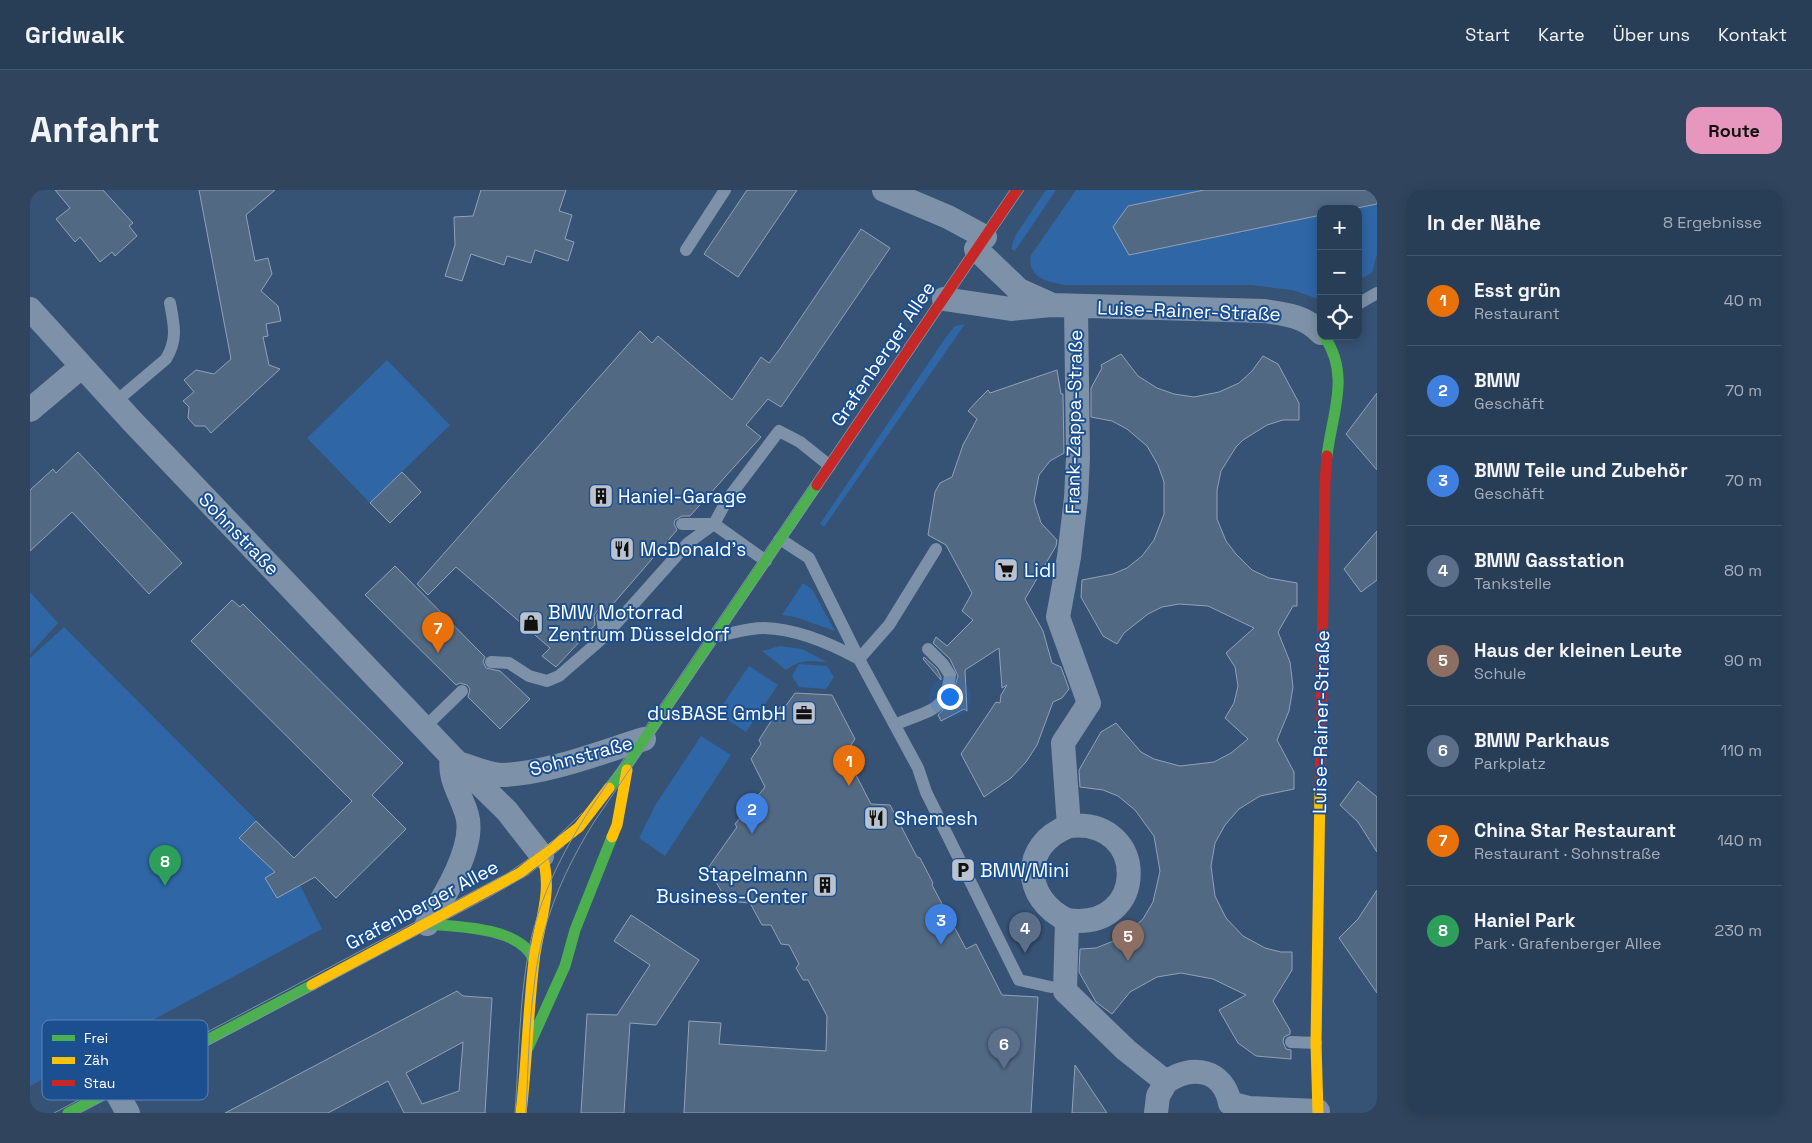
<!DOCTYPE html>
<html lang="de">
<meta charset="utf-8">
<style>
body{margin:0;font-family:"Space Grotesk",sans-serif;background:#30455d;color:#f1f3f6}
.controls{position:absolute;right:15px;top:15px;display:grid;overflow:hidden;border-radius:10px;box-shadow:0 2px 12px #0003}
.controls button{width:45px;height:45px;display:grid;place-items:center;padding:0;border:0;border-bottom:1px solid #44576d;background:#283e57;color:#f1f3f6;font:25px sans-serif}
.you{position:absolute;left:919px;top:506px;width:18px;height:18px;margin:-12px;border:4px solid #fff;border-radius:50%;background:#1a73e8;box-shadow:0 0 0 8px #1a73e833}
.badge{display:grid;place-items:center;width:32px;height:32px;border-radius:50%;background:#e797bd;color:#fff;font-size:16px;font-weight:700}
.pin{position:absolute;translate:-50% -41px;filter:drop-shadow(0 1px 2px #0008)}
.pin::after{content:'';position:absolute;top:26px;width:18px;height:15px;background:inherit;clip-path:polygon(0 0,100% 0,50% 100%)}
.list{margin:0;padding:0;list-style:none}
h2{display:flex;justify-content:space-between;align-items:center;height:65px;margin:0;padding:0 20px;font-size:21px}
h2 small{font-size:16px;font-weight:400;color:#a5aeba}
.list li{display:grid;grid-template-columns:32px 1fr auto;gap:15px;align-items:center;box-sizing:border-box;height:90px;padding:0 20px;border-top:1px solid #44576d}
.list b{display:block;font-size:19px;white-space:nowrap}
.list p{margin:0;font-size:16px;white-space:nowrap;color:#a5aeba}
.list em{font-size:16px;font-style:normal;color:#a5aeba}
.icon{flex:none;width:28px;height:28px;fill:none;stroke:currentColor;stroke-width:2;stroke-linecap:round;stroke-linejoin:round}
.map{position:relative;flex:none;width:1347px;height:923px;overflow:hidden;border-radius:15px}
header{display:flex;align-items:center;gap:30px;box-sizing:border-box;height:70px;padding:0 25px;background:#283e57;border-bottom:1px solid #44576d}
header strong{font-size:24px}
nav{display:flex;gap:28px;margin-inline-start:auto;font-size:18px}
.intro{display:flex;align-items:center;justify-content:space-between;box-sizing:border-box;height:120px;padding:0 30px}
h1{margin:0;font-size:35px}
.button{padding:12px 22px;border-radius:15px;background:#e797bd;color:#111;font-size:18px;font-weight:700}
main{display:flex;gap:30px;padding:0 30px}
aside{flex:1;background:#283e57;border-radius:15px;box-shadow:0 2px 12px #0003}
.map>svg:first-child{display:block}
.green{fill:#2f66a5}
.building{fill:#526984;stroke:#92a2b6;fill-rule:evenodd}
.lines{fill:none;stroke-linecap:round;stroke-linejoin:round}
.lane{stroke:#7d92a8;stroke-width:12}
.street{stroke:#7d92a8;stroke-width:24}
.fast{stroke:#4caf50;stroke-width:11}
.slow{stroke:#ffc107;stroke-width:11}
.jam{stroke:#c62828;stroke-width:11}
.tram{stroke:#7e92a7;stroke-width:1}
.labels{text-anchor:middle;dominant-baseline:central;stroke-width:4;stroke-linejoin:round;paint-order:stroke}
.street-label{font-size:19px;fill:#fff;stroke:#1b4f8f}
.poi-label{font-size:19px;fill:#fff;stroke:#1b4f8f;text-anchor:start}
.key{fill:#1b4f8f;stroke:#5f84b1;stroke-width:1}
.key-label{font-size:14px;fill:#fff}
</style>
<header>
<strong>Gridwalk</strong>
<nav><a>Start</a><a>Karte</a><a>Über uns</a><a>Kontakt</a></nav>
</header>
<div class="intro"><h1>Anfahrt</h1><a class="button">Route</a></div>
<main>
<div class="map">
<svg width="1347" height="923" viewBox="0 0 1347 923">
<rect width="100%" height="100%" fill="#365274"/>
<path class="green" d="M1016 0H1026L985 61 981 59 985 46Z
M1046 0H1174L1098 16 1083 38 1100 65 1212 42 1213 44 1214 41 1291 25V110L1262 100 1220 95H1034C1016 92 997 87 1001 65Z
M1347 14V64L1342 83 1328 90V19H1322Z
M935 134 794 337 790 334 916 147 925 136Z
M357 170 420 235 340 313 277 248Z
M773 393 782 399 805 441 765 427 752 425Z
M0 402 28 433 0 464Z
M34 437 249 653 292 739 0 896V468Z
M750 456 772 459 797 472C781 471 769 469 756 480L732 461Z
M769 474 797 476 804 487 796 499 769 497 762 486Z
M719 476 748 495 716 542 687 523Z
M671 546 701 565 635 666 609 648 626 614Z"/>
<path class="building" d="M25 0H73L103 33 99 36 107 46 85 66 82 62 70 72 50 47 45 52 26 29 40 18Z
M169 0H245L216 25 225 71 238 68 242 84 231 101 248 116 251 131 236 134 238 146 233 147 239 175 250 179 181 243 175 236H165L158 228 159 217 153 211 164 202 154 190 166 180 184 184 201 169Z
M451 0H536L529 21 542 25 535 49 544 52 538 71 505 60 501 73 477 66 474 75 441 64 432 91 415 86 425 55 424 27 443 26Z
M717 0H767L708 87 674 64Z
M1174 0H1347V14L1322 19H1291V25L1099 65 1083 37 1098 16Z
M831 39 860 58 751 217 738 209 716 235 731 247 660 326H652L645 330 644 334 647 340 577 421 571 419 567 421 564 425 565 435 526 477 512 466 520 458 426 377 398 405 387 394 610 141 622 153 628 146 702 210 731 167 739 173 749 160Z
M1091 164 1108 186 1127 198 1144 204 1164 207 1189 202 1209 193 1222 181 1233 166 1248 174 1269 213V230H1253L1237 235 1213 250 1206 257 1191 281 1187 300V329L1196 351 1206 364 1222 380 1239 388 1267 393V416H1263L1248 442 1260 472 1263 497 1259 521 1247 550 1264 582V599L1230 606 1209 619 1195 635 1185 653 1181 676 1185 706 1196 728 1213 746 1235 758 1251 762H1262V780L1243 811 1260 840V844L1254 847 1253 852 1256 859 1261 860V869L1226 866 1208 853 1189 820 1216 805 1183 789 1151 783 1127 787 1100 802 1082 824 1066 812 1049 782 1050 759 1066 758 1081 752 1094 746 1113 729 1123 712 1130 681 1124 646 1105 620 1088 606 1073 600 1050 597 1049 580 1071 542 1086 533 1111 562 1124 569 1150 576 1184 572 1201 563 1218 549 1195 528 1204 513 1208 496 1205 477 1196 463 1224 438 1178 416 1149 414 1132 417 1118 424 1094 443 1087 454 1073 446 1051 407 1052 390 1083 384 1097 378 1112 366 1124 350 1134 324V292L1128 275 1117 256 1097 239 1082 231 1061 227V198L1072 178 1071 175Z
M1027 180 1031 204H1033L1034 263 1020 271 1009 285 1004 311 1011 333 1027 350 1026 356 995 409 1013 441 1022 473 1031 477 1039 499 1032 508 1023 512 1007 555 996 572 981 588 954 607 931 564 966 512 970 513 971 505 977 495 972 498 969 458 935 480 937 521 934 519 911 531 908 525 921 511 928 486 920 469 903 453 906 447 917 456 943 430 932 421 942 403 916 355 898 345 905 302 910 293 922 287 933 255 947 229 938 221 948 210 958 200 960 203Z
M1347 203V280L1316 244Z
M48 262 152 373 119 404 42 322 0 361V300L23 279 26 283Z
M372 282 391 302 360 333 340 313Z
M1347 341V390L1331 402 1314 379Z
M365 376 455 467 453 472 456 478 470 481 500 509 470 539 438 507 440 499 437 495 430 493 426 495 335 405Z
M202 410 210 417 213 414 373 573 342 605 376 639 306 708 285 687 247 708 235 688 245 682 209 648 226 631 264 668 322 611 161 451Z
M894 467 907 479 911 487V490L893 469Z
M765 503 802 505 825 549 815 564 841 614 860 615 887 667 890 668 903 693 902 695 936 759 946 754 972 805 1008 807 1001 923H654L659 831 691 833 689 854 796 861 797 826 778 790H773L766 778 769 774 759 755 751 754 741 735H732L720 713 697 711 678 678 707 637 705 634 735 597 721 569 731 554 729 550 750 517H755Z
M1328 591 1347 607V662L1328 632 1310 615Z
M1347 700V803L1309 748 1328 729Z
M601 725 669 770 626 835 600 833 594 923H551L557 824 587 825 620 775 584 751Z
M427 801 433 806 462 808 455 923H374L358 891 298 923H195ZM433 852 429 901 392 914 376 883Z
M1045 875 1077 923H1042Z"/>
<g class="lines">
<path class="lane" d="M656 60 695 0
M1328 114 1347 103
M84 213 136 169C148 149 144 135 140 113
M652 334H684L736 371
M750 349 779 368 829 469 888 578 896 602 989 790 1021 797
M572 427 575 446
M688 446C703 443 719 438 734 438 767 439 800 453 829 469
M829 469 859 435 906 359
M461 472 479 473 499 486 517 491 529 486 575 446 658 353 684 334 697 310 749 241 770 252 800 276
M865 535C895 520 916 525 920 485L913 474 898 459
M394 538 432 501
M1261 852 1286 853"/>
<path class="street" d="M854 0 918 27 955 47
M946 59 989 100 1020 114
M914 109 981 119 1021 115 1234 121C1256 124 1275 126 1291 143
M1046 117 1048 268 1046 308 1039 367 1028 427 1059 513 1033 553 1039 636C990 655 992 708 1037 730L1035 801 1096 860 1136 892C1162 874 1193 879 1200 913L1219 918 1288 921
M0 119 101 230 422 567 477 621 512 666
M0 220 51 177
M431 574C444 578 459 585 472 585 516 584 572 562 614 549
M1037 730C1119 742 1119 627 1039 636
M397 734C414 707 446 656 437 625 431 604 418 589 422 567
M84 898 98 923
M1126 923 1128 906 1136 892"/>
<path class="fast" d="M1294 146C1321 185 1302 223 1297 266
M579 598 598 574 787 295
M397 734C428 737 491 737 504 770
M498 858 535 776 545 740 582 647
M38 923 282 795"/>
<path class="slow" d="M582 647 587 635 597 580
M282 795 490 683 549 637 579 598
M491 923C497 872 498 821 504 771 508 735 524 702 512 666
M1288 923 1286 853 1290 599"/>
<path class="jam" d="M787 295 987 0
M1290 599 1295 292 1297 266"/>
<path class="tram" d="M24 923 478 683 520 654 552 623
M50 923 459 707 499 684 534 656
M485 923C489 869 489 812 499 759 509 708 532 663 560 619L980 0
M496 923C499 863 499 800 514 742 525 702 543 666 564 632L994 0"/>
</g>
<defs>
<symbol id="building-square" viewBox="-11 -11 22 22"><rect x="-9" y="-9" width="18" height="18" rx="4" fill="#b9c2ce" stroke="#1b4f8f"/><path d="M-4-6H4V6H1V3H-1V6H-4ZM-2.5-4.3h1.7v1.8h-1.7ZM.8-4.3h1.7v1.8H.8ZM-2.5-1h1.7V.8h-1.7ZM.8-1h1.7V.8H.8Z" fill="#111"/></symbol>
<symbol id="restaurant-square" viewBox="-11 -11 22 22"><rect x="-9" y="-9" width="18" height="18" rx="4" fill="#b9c2ce" stroke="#1b4f8f"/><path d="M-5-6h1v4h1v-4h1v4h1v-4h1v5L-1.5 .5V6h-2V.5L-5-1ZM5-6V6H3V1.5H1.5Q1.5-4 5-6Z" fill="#111"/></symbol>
<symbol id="supermarket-square" viewBox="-11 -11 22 22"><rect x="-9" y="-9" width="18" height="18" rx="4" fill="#b9c2ce" stroke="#1b4f8f"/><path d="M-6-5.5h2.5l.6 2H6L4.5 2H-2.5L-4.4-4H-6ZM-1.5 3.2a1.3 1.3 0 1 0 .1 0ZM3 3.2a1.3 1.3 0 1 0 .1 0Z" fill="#111"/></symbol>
<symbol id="shop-square" viewBox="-11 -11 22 22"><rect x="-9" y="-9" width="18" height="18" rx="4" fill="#b9c2ce" stroke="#1b4f8f"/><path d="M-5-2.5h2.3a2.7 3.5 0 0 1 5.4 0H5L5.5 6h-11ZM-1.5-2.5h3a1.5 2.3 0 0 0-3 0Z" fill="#111"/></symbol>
<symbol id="office-square" viewBox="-11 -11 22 22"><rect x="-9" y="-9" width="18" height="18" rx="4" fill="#b9c2ce" stroke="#1b4f8f"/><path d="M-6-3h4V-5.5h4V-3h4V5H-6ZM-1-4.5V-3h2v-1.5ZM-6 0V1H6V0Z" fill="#111"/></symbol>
<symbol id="parking-square" viewBox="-11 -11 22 22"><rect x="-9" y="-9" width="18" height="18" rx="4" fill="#b9c2ce" stroke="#1b4f8f"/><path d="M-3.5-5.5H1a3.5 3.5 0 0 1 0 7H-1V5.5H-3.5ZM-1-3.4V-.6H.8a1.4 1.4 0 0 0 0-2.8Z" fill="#111"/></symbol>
</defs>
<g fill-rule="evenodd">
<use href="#building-square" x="557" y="292" width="28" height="28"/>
<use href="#restaurant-square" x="578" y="345" width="28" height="28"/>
<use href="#supermarket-square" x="962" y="366" width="28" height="28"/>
<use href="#shop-square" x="487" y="419" width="28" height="28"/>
<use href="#office-square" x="760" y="509" width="28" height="28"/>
<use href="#restaurant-square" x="832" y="614" width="28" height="28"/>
<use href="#parking-square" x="919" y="666" width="28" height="28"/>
<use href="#building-square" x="781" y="681" width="28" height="28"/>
</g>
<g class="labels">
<g class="street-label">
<text transform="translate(1159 121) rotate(2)">Luise-Rainer-Straße</text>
<text transform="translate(853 164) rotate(-56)">Grafenberger Allee</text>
<text transform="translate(1044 232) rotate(-89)">Frank-Zappa-Straße</text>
<text transform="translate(209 344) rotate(46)">Sohnstraße</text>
<text transform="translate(1291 532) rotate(-89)">Luise-Rainer-Straße</text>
<text transform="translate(551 566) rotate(-15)">Sohnstraße</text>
<text transform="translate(392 715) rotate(-28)">Grafenberger Allee</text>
</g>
<g class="poi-label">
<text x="588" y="306">Haniel-Garage</text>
<text x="610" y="359">McDonald's</text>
<text x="994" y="380">Lidl</text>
<text x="518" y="422">BMW Motorrad<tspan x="518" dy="22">Zentrum Düsseldorf</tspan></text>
<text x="756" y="523" text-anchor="end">dusBASE GmbH</text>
<text x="864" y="628">Shemesh</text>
<text x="950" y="680">BMW/Mini</text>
<text x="778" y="684" text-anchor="end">Stapelmann<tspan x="778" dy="22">Business-Center</tspan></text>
</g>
</g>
<rect x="12" y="830" width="166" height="80" rx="8" class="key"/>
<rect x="22" y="845" width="23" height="6" fill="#4caf50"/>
<rect x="22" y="867" width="23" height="7" fill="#ffc107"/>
<rect x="22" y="890" width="23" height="6" fill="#c62828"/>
<g class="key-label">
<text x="54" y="853">Frei</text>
<text x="54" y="875">Zäh</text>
<text x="54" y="898">Stau</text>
</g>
</svg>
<div class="controls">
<button>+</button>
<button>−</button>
<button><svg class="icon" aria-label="locate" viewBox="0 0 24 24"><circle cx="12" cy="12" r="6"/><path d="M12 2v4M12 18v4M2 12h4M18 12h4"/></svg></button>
</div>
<div class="you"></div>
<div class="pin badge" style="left:819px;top:596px;background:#e8710a">1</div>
<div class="pin badge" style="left:722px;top:644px;background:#3f7fe0">2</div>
<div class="pin badge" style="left:911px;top:755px;background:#3f7fe0">3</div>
<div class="pin badge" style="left:995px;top:763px;background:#5c6f8a">4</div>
<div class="pin badge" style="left:1098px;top:771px;background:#8d6e63">5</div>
<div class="pin badge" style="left:974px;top:879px;background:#5c6f8a">6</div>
<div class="pin badge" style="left:408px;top:463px;background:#e8710a">7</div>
<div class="pin badge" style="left:135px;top:696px;background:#2e9e5b">8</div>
</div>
<aside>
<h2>In der Nähe<small>8 Ergebnisse</small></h2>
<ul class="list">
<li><span class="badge" style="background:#e8710a">1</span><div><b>Esst grün</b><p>Restaurant</p></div><em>40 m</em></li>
<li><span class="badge" style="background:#3f7fe0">2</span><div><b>BMW</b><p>Geschäft</p></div><em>70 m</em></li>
<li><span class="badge" style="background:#3f7fe0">3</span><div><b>BMW Teile und Zubehör</b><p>Geschäft</p></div><em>70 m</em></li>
<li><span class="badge" style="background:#5c6f8a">4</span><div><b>BMW Gasstation</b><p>Tankstelle</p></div><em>80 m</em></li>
<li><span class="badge" style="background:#8d6e63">5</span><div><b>Haus der kleinen Leute</b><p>Schule</p></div><em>90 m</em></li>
<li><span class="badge" style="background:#5c6f8a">6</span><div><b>BMW Parkhaus</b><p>Parkplatz</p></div><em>110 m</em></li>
<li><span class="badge" style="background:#e8710a">7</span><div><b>China Star Restaurant</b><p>Restaurant · Sohnstraße</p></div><em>140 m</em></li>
<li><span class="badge" style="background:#2e9e5b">8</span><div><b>Haniel Park</b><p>Park · Grafenberger Allee</p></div><em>230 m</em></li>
</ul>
</aside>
</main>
